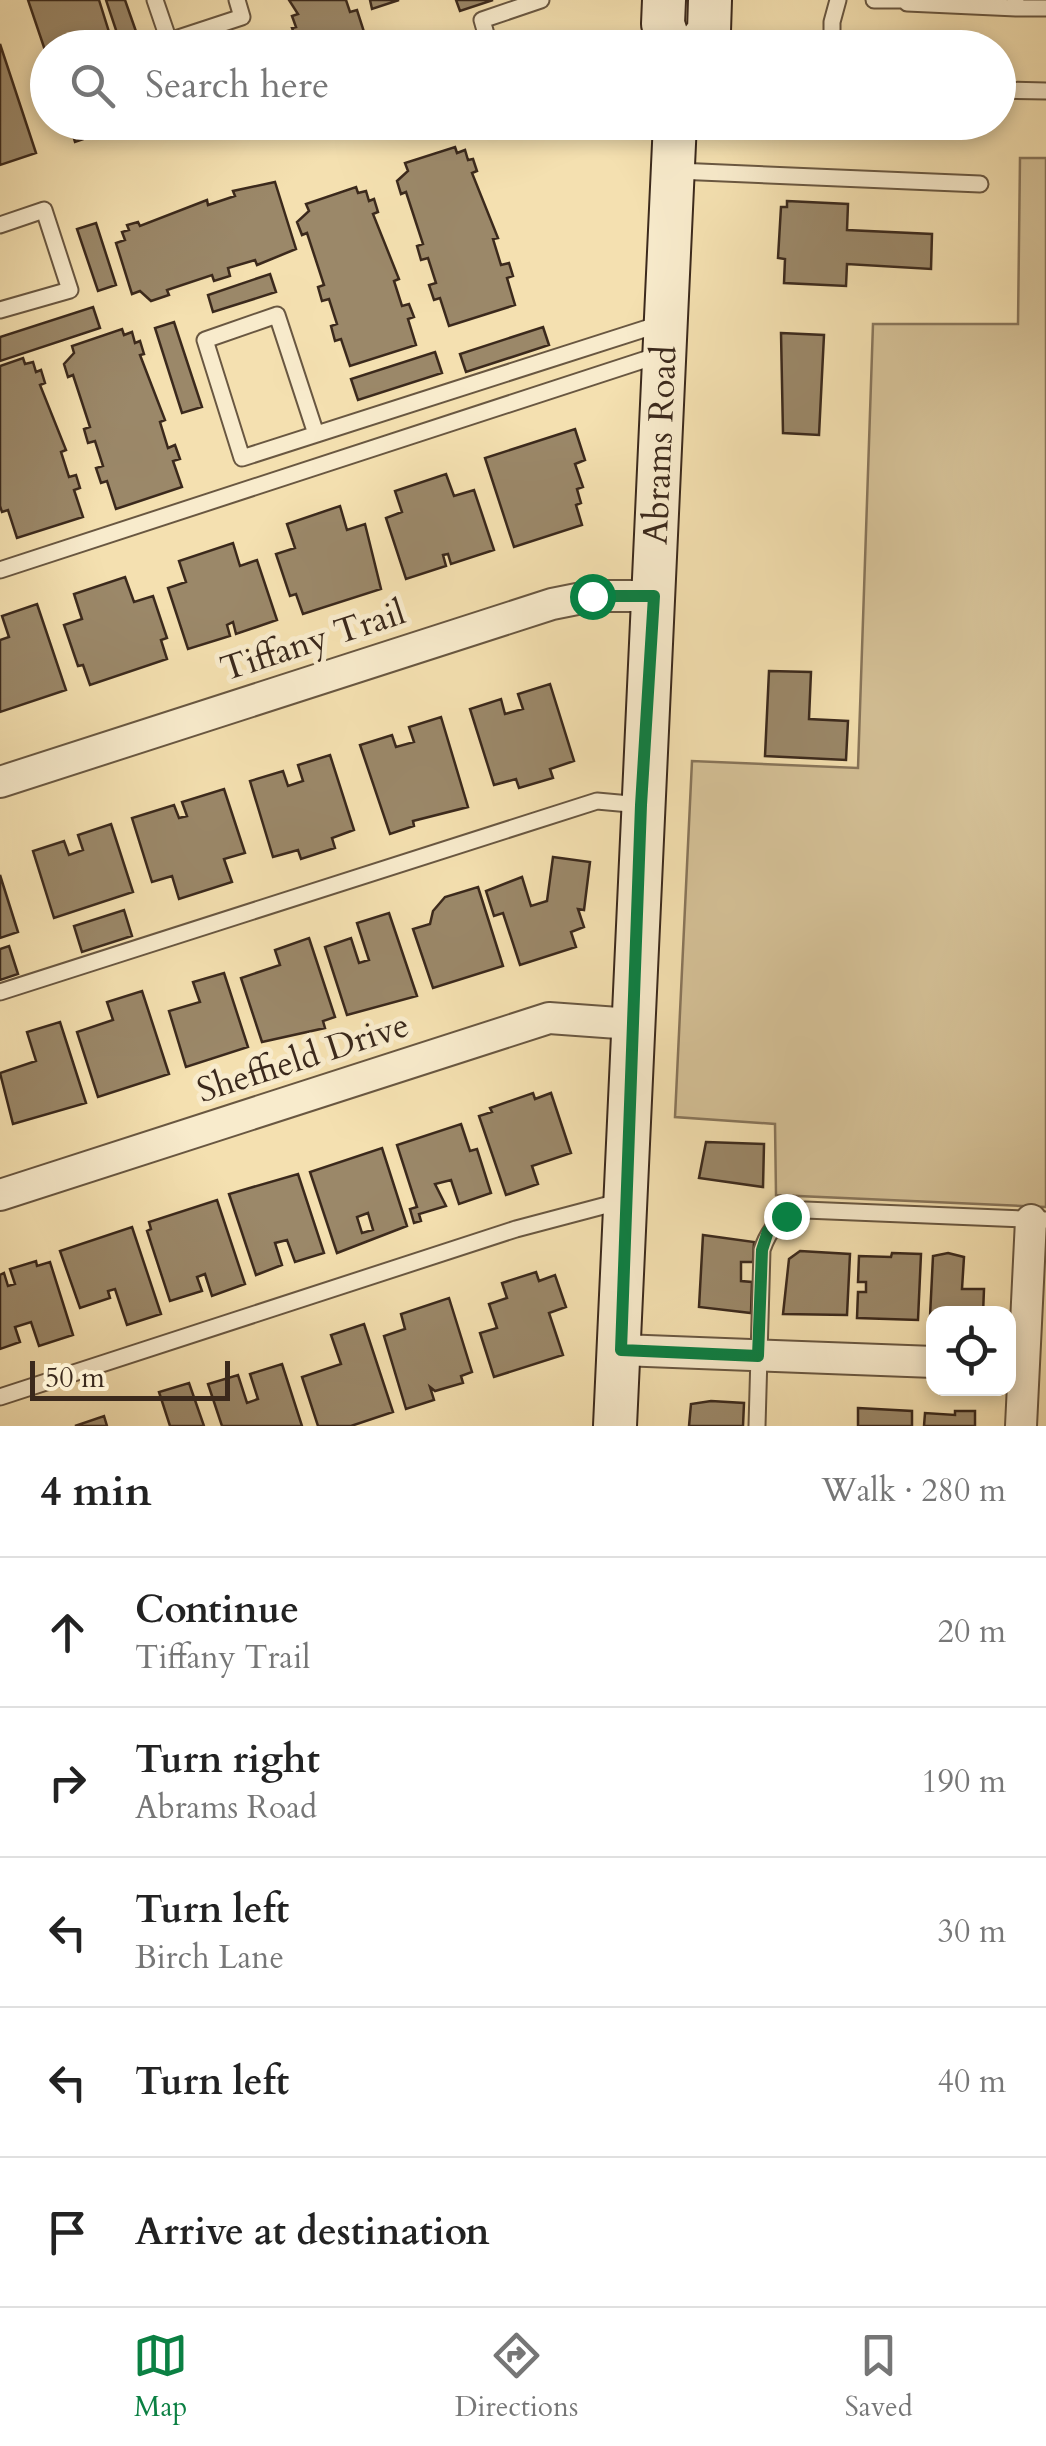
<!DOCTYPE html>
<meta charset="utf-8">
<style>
body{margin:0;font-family:Cardo,serif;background:#f6f6f6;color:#222}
.controls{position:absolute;right:30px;bottom:30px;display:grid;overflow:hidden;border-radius:20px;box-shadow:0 5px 15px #0003}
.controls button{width:90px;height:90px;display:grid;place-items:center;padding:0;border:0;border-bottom:2px solid #e0e0e0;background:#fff;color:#222;font:50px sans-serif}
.scale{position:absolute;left:30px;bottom:25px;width:200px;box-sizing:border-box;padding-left:10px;border:5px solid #3b291c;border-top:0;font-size:28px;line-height:35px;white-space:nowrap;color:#3b291c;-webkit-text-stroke:8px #f8ebcc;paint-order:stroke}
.stop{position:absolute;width:30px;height:30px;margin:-22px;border:8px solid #0b8043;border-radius:50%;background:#fff}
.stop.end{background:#0b8043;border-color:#fff;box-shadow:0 2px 10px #0008}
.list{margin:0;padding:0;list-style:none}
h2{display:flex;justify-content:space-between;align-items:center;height:130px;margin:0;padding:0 40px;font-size:42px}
h2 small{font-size:32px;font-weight:400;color:#767676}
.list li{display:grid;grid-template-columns:65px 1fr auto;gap:30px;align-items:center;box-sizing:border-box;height:150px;padding:0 40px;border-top:2px solid #e0e0e0}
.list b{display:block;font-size:38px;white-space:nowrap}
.list p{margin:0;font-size:32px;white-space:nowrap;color:#767676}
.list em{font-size:32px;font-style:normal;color:#767676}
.icon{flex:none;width:55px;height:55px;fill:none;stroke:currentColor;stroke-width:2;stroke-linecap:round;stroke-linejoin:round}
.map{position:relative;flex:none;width:1046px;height:1426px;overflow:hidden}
.search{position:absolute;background:#fff;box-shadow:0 5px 15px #0003;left:30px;right:30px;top:30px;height:110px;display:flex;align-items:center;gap:25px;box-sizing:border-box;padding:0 35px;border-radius:55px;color:#767676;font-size:38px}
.sheet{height:880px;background:#fff}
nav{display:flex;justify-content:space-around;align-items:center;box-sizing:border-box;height:140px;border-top:2px solid #e0e0e0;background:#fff;font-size:28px;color:#767676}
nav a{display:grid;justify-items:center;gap:5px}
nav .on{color:#0b8043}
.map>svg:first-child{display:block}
.green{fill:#d5c197;stroke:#88755a;stroke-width:2.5}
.building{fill:#9b8869;stroke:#3b291c;stroke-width:2.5;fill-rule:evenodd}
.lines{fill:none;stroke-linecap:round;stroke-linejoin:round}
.service-casing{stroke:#695741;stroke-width:19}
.minor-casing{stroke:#695741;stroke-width:34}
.secondary-casing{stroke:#3b291c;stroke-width:46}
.service{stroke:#f8ebcc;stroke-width:15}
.minor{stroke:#f8ebcc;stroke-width:30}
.secondary{stroke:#f8ebcc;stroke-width:42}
.route{stroke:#0b8043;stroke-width:12}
.labels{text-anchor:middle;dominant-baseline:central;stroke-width:10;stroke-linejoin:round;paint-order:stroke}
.street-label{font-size:35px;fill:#3b291c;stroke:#f8ebcc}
</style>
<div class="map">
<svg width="1046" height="1426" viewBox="0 0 1046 1426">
<rect width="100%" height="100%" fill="#f4e0b0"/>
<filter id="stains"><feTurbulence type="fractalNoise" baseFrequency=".002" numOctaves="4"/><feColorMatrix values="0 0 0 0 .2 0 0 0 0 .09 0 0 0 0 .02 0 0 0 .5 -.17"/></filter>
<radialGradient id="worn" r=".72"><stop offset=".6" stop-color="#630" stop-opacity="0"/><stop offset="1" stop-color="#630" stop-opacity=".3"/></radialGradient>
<path class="green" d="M1020 158H1046V1207L776 1195 775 1124 675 1117 692 761 858 768 873 324H1018Z"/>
<path class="building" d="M28 0H99L114 48H48V59Z
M106 0H125L139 40 121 45Z
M289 0H346L350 12 357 10 365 35 326 48H299L292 28 296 27 292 16 298 14Z
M370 0H399L372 9Z
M456 0H493L460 11Z
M255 37 258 48H225Z
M0 44 36 153 0 165Z
M69 122H133L75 142Z
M455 147 457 153 465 150 468 160 473 159 477 171 472 173 498 238 493 239 501 265 509 263 513 276 507 278 515 305 449 326 440 298 434 300 429 285 436 283 428 258 421 260 417 246 423 244 406 192 401 194 397 181 408 171 405 163Z
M275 182 296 249 257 265 255 260 228 268 230 276 214 281 212 275 167 290 169 295 151 301 140 291 132 294 116 243 125 240 122 232 129 230 127 225 138 222 140 226 207 200 208 205 235 196 233 191Z
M356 187 358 193 366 191 369 201 374 199 378 212 373 214 399 279 394 281 402 306 409 304 414 317 408 319 416 345 350 366 341 339 335 341 331 326 337 324 329 299 322 301 318 287 324 285 307 233 302 235 297 222 309 211 306 204Z
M787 201 848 204 847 230 932 234 931 269 847 264 846 286 784 283 785 259 778 258 781 207H787Z
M96 223 116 285 98 291 77 229Z
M270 274 276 292 213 312 208 295Z
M93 307 100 328 0 361V337Z
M174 322 202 407 182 413 155 328Z
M543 327 549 345 466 372 460 354Z
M122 329 124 335 132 332 135 343 140 341 144 354 140 355 165 420 160 422 168 448 175 445 180 459 173 461 182 487 116 509 107 481 101 483 96 468 103 466 95 441 88 443 84 429 90 427 73 375 68 377 64 364 74 353 72 346Z
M781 333 824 335 819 435 783 433Z
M435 352 442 373 358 400 351 379Z
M23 358 25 364 33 362 36 372 41 370 45 383 40 385 66 450 61 452 69 477 76 475 80 488 74 490 83 517 17 538 8 510 2 512 0 506V366Z
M575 429 585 460 575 464 583 487 577 489 581 503 576 505 582 525 514 547 485 458Z
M446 474 454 496 474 490 494 550 451 564 448 554 443 555 446 566 406 579 386 518 402 512 395 491Z
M340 506 347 530 365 524 381 589 303 614 296 594 290 596 276 554 295 548 287 524Z
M233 543 240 566 257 560 277 620 236 634 233 622 227 625 230 636 188 649 168 588 186 582 179 561Z
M125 577 134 602 153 596 167 638 161 640 167 659 90 685 83 665 78 666 64 625 82 619 74 594Z
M37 604 66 690 0 712V640L9 637 2 616Z
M769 671 811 672 809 719 848 721 846 760 765 756Z
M550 684 574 761 550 769 553 778 519 788 516 779 494 785 470 709 501 699 505 714 523 709 518 694Z
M441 717 468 807 413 821 414 826 390 834 360 745 392 735 396 747 414 742 409 727Z
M330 755 354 830 332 838 335 848 301 859 298 850 273 857 250 781 283 771 288 786 303 781 298 765Z
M224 789 245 853 224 859 232 882 179 899 172 876 152 882 132 818 174 805 179 818 187 816 182 802Z
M111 824 133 892 54 918 33 851 64 841 69 855 83 850 78 835Z
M553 857 590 862 584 910 578 909 584 927 571 932 576 947 520 965 503 913 494 916 486 891 522 877 531 906 547 901Z
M0 875 18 932 0 938Z
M478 887 503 966 433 988 413 929 430 924 433 911 445 897Z
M124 910 132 936 82 952 74 926Z
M389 913 417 996 347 1015 325 947 351 938 359 963 369 960 357 923Z
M309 938 335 1017 323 1021 325 1028 262 1042 241 978 280 965 275 950Z
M9 946 18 974 0 980V949Z
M224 973 248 1047 186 1067 169 1011 200 1002 193 982Z
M142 991 169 1074 98 1097 77 1032 113 1020 107 1002Z
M60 1022 86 1103 13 1124 0 1073 36 1061 27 1032Z
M533 1093 535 1099 551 1093 571 1153 532 1166 538 1184 506 1195 479 1116 492 1112 490 1108Z
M461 1124 470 1151 477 1149 491 1193 459 1204 451 1180 435 1184 446 1206 419 1214 421 1221 414 1223 410 1209 417 1207 397 1145Z
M706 1142 764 1144 763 1187 699 1178Z
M382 1148 407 1226 337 1253 310 1172ZM368 1213 373 1230 362 1233 357 1217Z
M298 1174 324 1253 295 1262 287 1240 275 1243 282 1265 256 1275 229 1194Z
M217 1200 245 1284 212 1296 205 1274 197 1277 202 1291 170 1301 147 1231 151 1229 149 1222Z
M132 1227 161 1314 127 1325 115 1289 108 1291 110 1298 80 1308 60 1251Z
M703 1235 754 1242 753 1262H741V1281L752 1282 751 1313 699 1307Z
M800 1251 850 1254 847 1315 783 1314 789 1259Z
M892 1253 921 1254 918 1320 857 1318 858 1292H866V1282H858L859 1256 891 1257Z
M948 1253 964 1257 962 1289H984L983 1314H934L930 1317 933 1256Z
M36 1261 37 1266 50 1262 73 1335 39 1346 31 1322 15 1327 20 1342 0 1349V1275L4 1273 8 1286 15 1284 10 1269Z
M536 1272 539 1281 555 1275 566 1307 549 1313 563 1355 494 1377 480 1333 497 1328 489 1304 507 1298 502 1283Z
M449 1298 472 1372 461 1376 463 1383 435 1391 430 1387 434 1400 406 1409 384 1336 405 1329 401 1314Z
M364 1324 393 1412 351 1426H318L302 1377 341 1364 331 1335Z
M282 1364 302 1426H222L208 1384 238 1375 247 1403 258 1399 250 1374Z
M189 1383 204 1426H170L159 1392Z
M711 1401 744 1403 743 1426H689L691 1404Z
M858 1408 912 1411V1426H858Z
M955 1411H975V1426H924L925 1413 955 1415Z
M104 1416 107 1426H75Z"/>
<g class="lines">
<defs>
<path id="service" d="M155 0 169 41 242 17 237 0
M874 0H907
M1016 2V8H1046
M907 3 1016 8
M490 48 482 20 541 0
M832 48V22L838 0
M998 90 1046 91
M677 171 980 184
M0 225 44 210 70 290 0 310
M316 434 277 315 205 340 242 458 660 324
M0 570 662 354
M0 992 597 801 641 805
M0 1397 516 1229 622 1201
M757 1426 762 1250C770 1226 781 1217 805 1210L1046 1220"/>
<path id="minor" d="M0 782 552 604 592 596H654
M0 1195 549 1018 632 1024
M621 1350 934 1362
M1021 1426 1031 1220"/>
<g id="secondary">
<path d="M664 0 663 24 671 48"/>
<path d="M696 48 709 31 710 0"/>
<path id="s1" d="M615 1426 675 122"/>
</g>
</defs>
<use href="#service" class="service-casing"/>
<use href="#minor" class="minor-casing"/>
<use href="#secondary" class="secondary-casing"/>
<use href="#service" class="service"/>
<use href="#minor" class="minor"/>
<use href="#secondary" class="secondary"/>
</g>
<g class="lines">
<path class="route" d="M592 596H654L641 805 621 1350 758 1356 762 1250 768 1231 786 1216"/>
</g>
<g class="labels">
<g class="street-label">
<text stroke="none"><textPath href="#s1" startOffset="982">Abrams Road</textPath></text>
<text transform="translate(313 641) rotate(-18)">Tiffany Trail</text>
<text transform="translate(303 1058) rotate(-18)">Sheffield Drive</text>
</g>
</g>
<rect width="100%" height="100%" filter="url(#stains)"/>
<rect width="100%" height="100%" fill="url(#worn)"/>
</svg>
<div class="controls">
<button><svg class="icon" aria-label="locate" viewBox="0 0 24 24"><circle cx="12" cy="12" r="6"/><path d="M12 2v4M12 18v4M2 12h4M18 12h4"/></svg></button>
</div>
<div class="scale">50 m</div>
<div class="stop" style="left:592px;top:596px"></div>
<div class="stop end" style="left:786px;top:1216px"></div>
<div class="search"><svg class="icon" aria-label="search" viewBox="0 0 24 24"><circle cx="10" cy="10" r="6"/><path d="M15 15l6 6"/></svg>Search here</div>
</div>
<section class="sheet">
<h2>4 min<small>Walk · 280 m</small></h2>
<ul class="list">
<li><svg class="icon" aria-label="ahead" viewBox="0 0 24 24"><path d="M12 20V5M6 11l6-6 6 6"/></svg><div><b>Continue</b><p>Tiffany Trail</p></div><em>20 m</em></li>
<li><svg class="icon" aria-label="right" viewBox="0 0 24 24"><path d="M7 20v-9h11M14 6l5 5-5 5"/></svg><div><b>Turn right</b><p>Abrams Road</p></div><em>190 m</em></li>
<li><svg class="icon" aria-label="left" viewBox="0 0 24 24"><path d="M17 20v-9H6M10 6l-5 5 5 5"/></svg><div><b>Turn left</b><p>Birch Lane</p></div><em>30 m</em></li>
<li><svg class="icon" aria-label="left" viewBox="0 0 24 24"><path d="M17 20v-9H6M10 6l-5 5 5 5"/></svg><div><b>Turn left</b></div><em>40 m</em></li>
<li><svg class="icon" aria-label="arrive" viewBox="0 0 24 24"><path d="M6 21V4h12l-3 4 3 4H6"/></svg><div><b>Arrive at destination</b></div></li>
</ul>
</section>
<nav>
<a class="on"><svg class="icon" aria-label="map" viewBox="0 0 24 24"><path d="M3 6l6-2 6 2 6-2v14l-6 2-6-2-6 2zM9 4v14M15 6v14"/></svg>Map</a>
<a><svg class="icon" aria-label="directions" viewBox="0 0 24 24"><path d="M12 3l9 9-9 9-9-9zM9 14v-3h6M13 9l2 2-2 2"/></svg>Directions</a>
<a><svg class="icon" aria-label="saved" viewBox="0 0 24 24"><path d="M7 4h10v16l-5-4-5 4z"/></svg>Saved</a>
</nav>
